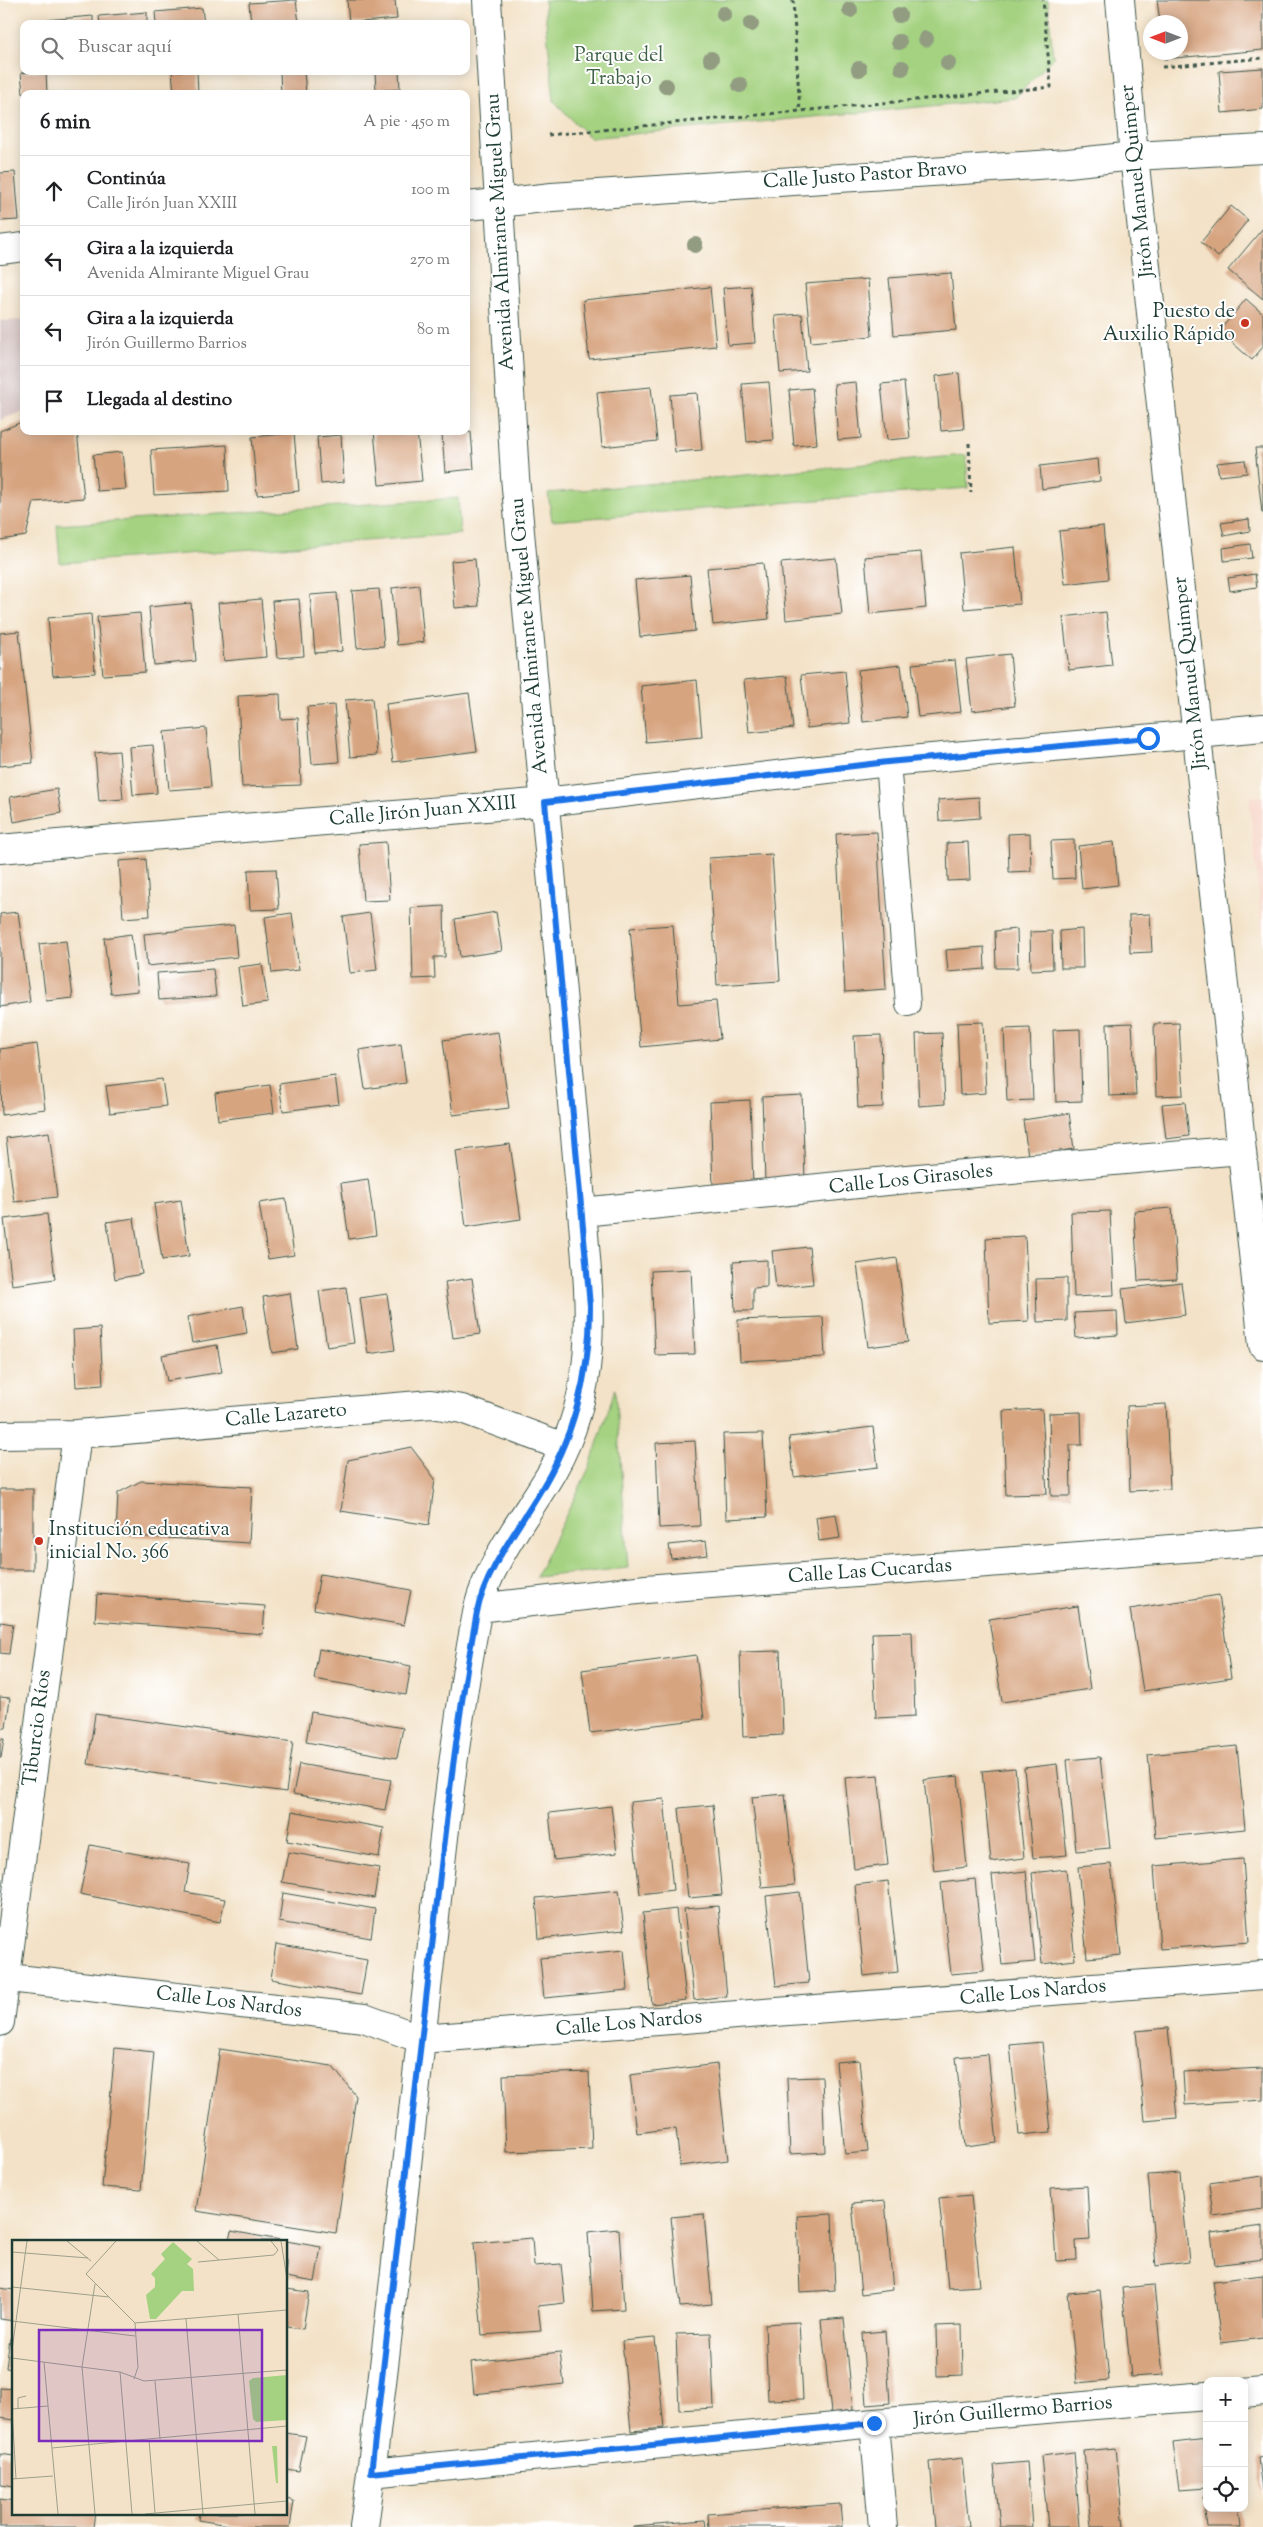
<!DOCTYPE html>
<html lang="es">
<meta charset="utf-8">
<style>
body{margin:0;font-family:"Sorts Mill Goudy",serif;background:#f6f6f6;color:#202124}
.controls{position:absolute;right:15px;bottom:15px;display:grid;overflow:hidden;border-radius:10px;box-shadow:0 2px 12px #0003}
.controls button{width:45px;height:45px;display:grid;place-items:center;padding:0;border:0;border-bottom:1px solid #e0e0e0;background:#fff;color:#202124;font:25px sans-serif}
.compass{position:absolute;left:1143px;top:15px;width:45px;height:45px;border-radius:50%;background:#fff;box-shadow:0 2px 12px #0003;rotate:270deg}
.stop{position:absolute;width:15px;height:15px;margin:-11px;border:4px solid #1a73e8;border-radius:50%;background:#fff}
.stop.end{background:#1a73e8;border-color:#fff;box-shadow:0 1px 5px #0008}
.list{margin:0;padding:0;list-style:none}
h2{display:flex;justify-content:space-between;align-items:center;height:65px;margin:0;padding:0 20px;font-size:21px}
h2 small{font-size:16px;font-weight:400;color:#757577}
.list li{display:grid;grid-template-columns:32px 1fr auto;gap:15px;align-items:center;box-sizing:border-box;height:70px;padding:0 20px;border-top:1px solid #e0e0e0}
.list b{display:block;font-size:19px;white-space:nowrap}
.list p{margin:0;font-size:16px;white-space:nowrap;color:#757577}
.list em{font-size:16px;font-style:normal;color:#757577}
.icon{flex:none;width:28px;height:28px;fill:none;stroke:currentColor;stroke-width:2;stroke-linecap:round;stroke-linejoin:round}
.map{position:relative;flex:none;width:1263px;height:2527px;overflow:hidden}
.search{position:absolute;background:#fff;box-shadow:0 2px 12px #0003;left:20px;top:20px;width:450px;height:55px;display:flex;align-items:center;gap:12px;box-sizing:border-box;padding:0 18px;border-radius:10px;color:#757577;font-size:19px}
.panel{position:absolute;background:#fff;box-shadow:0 2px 12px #0003;left:20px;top:90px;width:450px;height:345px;border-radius:10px}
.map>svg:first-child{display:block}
.built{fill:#f6d2c3}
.industrial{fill:#d1bfbd}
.green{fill:#a4d280;stroke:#62885a}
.building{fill:#d7a480}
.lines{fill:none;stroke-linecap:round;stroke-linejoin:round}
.service-casing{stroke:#3f564a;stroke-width:26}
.minor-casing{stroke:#3f564a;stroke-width:30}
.tertiary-casing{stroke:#3f564a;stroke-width:30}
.path{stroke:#3f564a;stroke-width:3;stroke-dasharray:4 4;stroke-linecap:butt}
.service{stroke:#fff;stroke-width:24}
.minor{stroke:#fff;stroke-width:28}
.tertiary{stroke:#fff;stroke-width:28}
.tree{fill:#919c81}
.route{stroke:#1a73e8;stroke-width:6}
.poi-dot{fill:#c8321e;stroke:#fff;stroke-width:2}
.labels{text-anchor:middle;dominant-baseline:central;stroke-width:4;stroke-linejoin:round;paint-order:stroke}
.park-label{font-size:20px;fill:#406247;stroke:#fff}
.street-label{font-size:20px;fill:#1f3d34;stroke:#fff}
.poi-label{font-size:20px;fill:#1f3d34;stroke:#fff;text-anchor:end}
.inset-road{fill:none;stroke:#9ea08c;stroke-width:1}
.view{fill:#7b2cbf;fill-opacity:0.15;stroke:#7b2cbf;stroke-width:2.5}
.inset-edge{fill:none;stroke:#1f3d34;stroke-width:2.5}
</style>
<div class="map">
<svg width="1263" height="2527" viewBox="0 0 1263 2527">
<rect width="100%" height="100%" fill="#fff"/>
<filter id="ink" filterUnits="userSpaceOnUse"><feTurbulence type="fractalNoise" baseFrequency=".02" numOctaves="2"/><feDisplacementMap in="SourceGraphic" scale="10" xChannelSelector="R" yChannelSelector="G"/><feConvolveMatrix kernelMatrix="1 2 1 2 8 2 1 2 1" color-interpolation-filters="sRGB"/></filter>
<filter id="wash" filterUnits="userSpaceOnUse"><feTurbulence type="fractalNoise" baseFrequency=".0096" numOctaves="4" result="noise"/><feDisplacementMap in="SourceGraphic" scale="20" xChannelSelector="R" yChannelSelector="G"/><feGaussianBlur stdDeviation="1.12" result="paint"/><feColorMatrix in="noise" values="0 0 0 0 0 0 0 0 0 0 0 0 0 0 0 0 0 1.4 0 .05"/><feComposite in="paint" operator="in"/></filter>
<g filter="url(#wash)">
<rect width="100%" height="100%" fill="#f3e2c7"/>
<path class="built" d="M1263 796V942L1249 797Z"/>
<path class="industrial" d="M24 320V411L0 420V321Z"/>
<path class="green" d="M544 0H1048L1053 58 1015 98 590 138 554 101Z
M966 455 968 488 552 521 548 493Z
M458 498 460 534 60 563 57 525Z
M615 1389 628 1568 536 1577 590 1466Z"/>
<g id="blocks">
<path class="building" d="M296 0 299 23 251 24 249 3Z
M347 0H395L397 19 349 23Z
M1157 0H1263V50L1164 59 1163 52H1180V22H1160Z
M202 8 204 24H156L155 12Z
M147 12V24H100L99 16Z
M93 16V24H45V20Z
M1263 68V109L1222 113 1219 71Z
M46 71 47 94H23L21 73Z
M172 71H197L198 94H174Z
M280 71H304L306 94H281Z
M375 71H399L400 89 376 91Z
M15 172 19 220 0 221V173Z
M1231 206 1248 220 1218 257 1201 242Z
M1263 228V299L1228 270Z
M951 273 956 330 894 335 889 278Z
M868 279 872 336 811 342 805 284Z
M751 286 755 343 728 345 723 288Z
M710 287 716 346 589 359 583 300Z
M1246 299 1263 314V347L1252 360 1219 331Z
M802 314 807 371 780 373 775 316Z
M959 373 964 429 941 431 936 376Z
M769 382 774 440 747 442 742 384Z
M856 382 861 438 838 440 834 384Z
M904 382 910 438 887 440 881 384Z
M651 387 657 441 602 447 597 392Z
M812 388 817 444 794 446 789 390Z
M697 393 702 450 675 452 670 395Z
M24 421V431H77L84 498 34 502 26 536 0 540V431Z
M374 431H417L422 481 379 485Z
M471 432 474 469 445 472 442 435Z
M294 433 299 491 257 495 252 437Z
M341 435 344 482 321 484 317 437Z
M227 445 229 491 154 495 151 450Z
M1255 448H1263V513H1262Z
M122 452 126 489 97 491 93 455Z
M1098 459 1100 481 1042 489 1040 466Z
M1245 460 1247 473 1219 476 1217 463Z
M1249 519 1250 531 1224 536 1221 523Z
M1103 526 1108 579 1065 584 1059 531Z
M1250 544 1252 558 1224 561 1223 548Z
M1015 547 1020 604 964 609 959 553Z
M921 552 926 608 870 614 865 557Z
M836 558 842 614 786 620 781 563Z
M475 559 479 606 455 608 451 561Z
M763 563 769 619 713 625 707 568Z
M1255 574 1257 587 1230 591 1228 578Z
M690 575 695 631 640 637 635 580Z
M419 585 424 642 397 645 392 588Z
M379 589 384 646 357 648 352 591Z
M337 593 342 651 315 653 310 595Z
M261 599 266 657 224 661 218 603Z
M299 599 304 656 277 658 272 601Z
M191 603 196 661 154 665 149 607Z
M1106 612 1112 665 1069 670 1063 617Z
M140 613 145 672 103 675 97 617Z
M91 614 95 673 53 676 48 618Z
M19 631 33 763 0 766V633Z
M1010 654 1015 706 972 711 966 659Z
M955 660 961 712 918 717 912 664Z
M901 665 907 717 863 722 858 670Z
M845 671 850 723 807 728 801 675Z
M787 676 793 728 749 733 744 680Z
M697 680 702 737 646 742 641 686Z
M469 693 477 751 393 762 386 704Z
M280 694 281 719 298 718 301 785 242 787 238 696Z
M372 698 377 755 350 757 345 700Z
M334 705 339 762 312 764 307 707Z
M206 728 211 787 169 790 164 732Z
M153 745 157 793 133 795 129 747Z
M119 751 123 799 99 801 95 753Z
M57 789 61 813 14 822 10 797Z
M979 797 980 818 939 821 938 800Z
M877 832 886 989 845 992 836 834Z
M1030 833 1031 871 1009 872 1008 834Z
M1074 840 1075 878 1053 879 1051 841Z
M386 842 390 900 363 901 359 844Z
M968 842 970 880 948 881 947 843Z
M1114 842 1118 885 1082 889 1078 846Z
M772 854 780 981 717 985 709 858Z
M146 859 150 916 123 918 119 861Z
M276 869 279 909 250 910 248 870Z
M444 906 445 957H434L435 978 413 979 411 908Z
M18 912 30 1002 0 1007V914Z
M496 912 502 951 460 957 455 919Z
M292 913 299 970 272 973 265 917Z
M370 913 377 970 350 973 343 917Z
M1150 914 1152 952 1130 953 1129 915Z
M234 925 237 957 147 966 144 934Z
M673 925 679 1004 716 1001 720 1039 641 1047 630 928Z
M1017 929 1018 968H996L995 931Z
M1082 929 1083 968H1061L1060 931Z
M1052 931 1053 969 1031 970 1030 932Z
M131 934 138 991 111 994 104 938Z
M66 941 73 998 46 1001 39 944Z
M984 947 985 969 948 972 946 950Z
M262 964 268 1003 243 1006 238 967Z
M213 969 216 996 159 1000 157 973Z
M983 1022 986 1093 960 1095 957 1023Z
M1132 1023 1136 1095 1109 1096 1107 1024Z
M1179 1023 1183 1095 1156 1096 1154 1024Z
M1030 1028 1033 1100 1007 1101 1004 1029Z
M1080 1029 1082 1101 1056 1102 1053 1030Z
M498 1032 509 1108 453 1115 443 1040Z
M942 1033 945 1104 919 1106 916 1034Z
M881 1035 883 1107 858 1108 854 1036Z
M37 1044 45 1109 2 1115 0 1049Z
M401 1044 406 1083 365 1089 359 1050Z
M335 1076 339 1104 283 1111 279 1084Z
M162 1079 166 1106 110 1113 106 1086Z
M270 1085 274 1113 218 1120 215 1093Z
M802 1095 805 1180 765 1181 762 1097Z
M750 1100 753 1185 713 1187 710 1102Z
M1185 1102 1189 1136 1166 1139 1162 1104Z
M1069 1113 1074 1149 1028 1156 1023 1120Z
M49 1132 57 1197 14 1202 6 1138Z
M510 1144 521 1219 466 1227 456 1151Z
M368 1179 376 1235 349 1239 341 1183Z
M286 1199 294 1255 268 1259 259 1203Z
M181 1200 189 1256 162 1260 154 1204Z
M1172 1208 1177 1279 1138 1281 1134 1211Z
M1110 1211 1114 1295 1074 1297 1071 1212Z
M47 1214 55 1279 12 1285 4 1219Z
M134 1218 142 1274 115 1279 107 1222Z
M1025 1236 1029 1321 989 1323 986 1238Z
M809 1247 813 1284 776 1288 772 1251Z
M897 1258 908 1342 868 1347 857 1264Z
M767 1260V1287L753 1288V1311H735L733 1262Z
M691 1269 695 1354 655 1355 651 1271Z
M472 1278 480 1334 453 1338 445 1282Z
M1067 1278V1321L1037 1322 1036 1279Z
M1181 1282 1185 1315 1126 1323 1122 1289Z
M346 1287 354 1343 327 1347 319 1291Z
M290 1293 298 1349 272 1353 263 1297Z
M387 1294 395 1350 368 1354 360 1298Z
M243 1306 247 1333 192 1343 187 1317Z
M1117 1311 1118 1335 1076 1338 1074 1313Z
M823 1317 825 1357 740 1361 738 1320Z
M100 1328 103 1385 76 1387 73 1330Z
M217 1345 222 1372 167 1381 162 1355Z
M1166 1404 1170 1489 1130 1491 1127 1406Z
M1042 1409 1047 1494 1006 1495 1003 1411Z
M1081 1412 1082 1445H1070L1071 1496H1051L1049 1413Z
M873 1427 878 1467 794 1477 789 1437Z
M763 1433 767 1517 726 1519 723 1434Z
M695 1441 700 1526 659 1528 656 1443Z
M411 1447 435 1479 429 1525 341 1511 348 1460Z
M141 1481 252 1487 249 1543 116 1535 118 1493Z
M0 1489H33V1570H0Z
M836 1514 840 1538 819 1541 816 1517Z
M706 1541 708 1555 671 1559 669 1545Z
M320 1574 411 1590 404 1625 314 1609Z
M97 1594 265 1606 263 1634 95 1621Z
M1219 1595 1231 1678 1143 1691 1130 1609Z
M1078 1606 1090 1689 1002 1702 989 1619Z
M0 1622 13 1624 9 1654 0 1653Z
M912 1632 915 1716 876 1718 872 1633Z
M319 1649 411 1666 406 1695 314 1679Z
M780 1651 783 1735 743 1737 740 1652Z
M696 1655 704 1719 590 1733 582 1670Z
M0 1697 10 1698 6 1728H0Z
M311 1712 403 1728 397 1758 306 1742Z
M95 1714 293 1742 286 1792 88 1764Z
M0 1739H4L1 1758H0Z
M1237 1746 1245 1829 1156 1838 1148 1755Z
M1100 1757 1110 1848 1076 1851 1067 1760Z
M299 1764 391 1780 385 1810 293 1794Z
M1057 1764 1067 1855 1033 1858 1024 1768Z
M1015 1768 1024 1858 991 1862 982 1771Z
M878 1775 888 1865 854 1869 845 1778Z
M958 1776 967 1867 934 1871 924 1780Z
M785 1794 795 1885 762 1888 752 1797Z
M664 1799 673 1890 640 1894 630 1802Z
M713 1805 722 1895 688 1898 679 1808Z
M611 1806 617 1853 554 1860 549 1813Z
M292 1811 384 1828 379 1857 287 1841Z
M90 1845 190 1864 185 1892 225 1899 220 1922 80 1894Z
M288 1852 379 1868 374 1898 282 1882Z
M1243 1859 1249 1942 1160 1949 1154 1866Z
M1111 1864 1121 1955 1087 1958 1078 1867Z
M1066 1869 1075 1960 1042 1964 1032 1873Z
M1026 1871 1035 1962 1002 1965 992 1875Z
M975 1879 984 1971 951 1974 941 1883Z
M888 1881 898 1972 864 1976 855 1885Z
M619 1890 624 1930 539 1939 536 1898Z
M800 1892 809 1983 776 1986 766 1896Z
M283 1893 375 1909 371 1938 279 1922Z
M718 1906 727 1996 694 2000 684 1909Z
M676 1909 686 2000 652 2004 643 1913Z
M276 1944 367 1960 361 1995 271 1979Z
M624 1950 628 1990 544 1998 540 1958Z
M1168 2028 1177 2118 1145 2121 1136 2031Z
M1042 2042 1051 2132 1019 2135 1010 2045Z
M115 2048 154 2052 141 2190 102 2187Z
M220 2049 332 2066 356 2096 336 2233 196 2211Z
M988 2054 997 2143 965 2147 956 2057Z
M859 2060 868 2152 845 2154 836 2062Z
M717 2064 728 2160 680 2166 676 2128 637 2133 630 2075Z
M1263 2068V2100L1185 2105 1183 2072Z
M589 2072 592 2149 506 2152 503 2075Z
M822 2077 825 2152 790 2154 787 2078Z
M1180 2173 1189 2262 1156 2266 1148 2175Z
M1263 2176V2209L1213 2216 1209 2183Z
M1087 2186 1090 2240 1076 2241 1077 2260 1056 2261 1051 2188Z
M971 2195 980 2286 948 2288 939 2198Z
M885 2201 893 2290 861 2294 852 2204Z
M704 2214 712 2304 680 2307 671 2217Z
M832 2214 835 2290 800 2292 797 2216Z
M1263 2226V2259L1215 2265 1211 2233Z
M619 2229 624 2309 593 2311 588 2232Z
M231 2231 280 2240V2241H229Z
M532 2238 534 2266 561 2264 565 2303 538 2306 541 2331 482 2335 474 2243Z
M286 2241 321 2247 315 2282 286 2277Z
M1263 2275V2338L1221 2343 1213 2281Z
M1154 2285 1163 2375 1131 2377 1122 2288Z
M0 2288 14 2290V2321L0 2319Z
M286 2289 309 2292 303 2329 286 2327Z
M1100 2290 1109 2380 1077 2383 1068 2293Z
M844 2318 853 2410 831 2413 821 2320Z
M799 2322 803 2399 768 2400 765 2324Z
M962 2325 963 2375 937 2376 936 2326Z
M885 2331 890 2403 867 2405 862 2333Z
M711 2333 714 2408 679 2410 676 2334Z
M10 2338 14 2339V2369L6 2368Z
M655 2338 664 2428 631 2431 622 2341Z
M560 2352 564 2384 474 2394 471 2362Z
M0 2388 14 2389V2420L0 2418Z
M286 2433 306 2436 299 2471 286 2469Z
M1207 2439V2488L1179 2490 1173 2443Z
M1116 2448 1124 2527H1091L1084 2451Z
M1074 2452 1080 2527H1048L1041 2456Z
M0 2454 14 2456V2486L0 2484Z
M1263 2457V2490H1262L1258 2458Z
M962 2458 969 2527H936L930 2462Z
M1027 2462 1032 2527H1000L994 2465Z
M1207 2496V2508H1239L1241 2527H1207L1203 2497Z
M0 2499 14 2501V2513H95L93 2527H0Z
M286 2499 294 2501 290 2527H240L198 2520 199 2513H286Z
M840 2504 842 2527H709L708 2514Z
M705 2520 706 2527H633V2526Z"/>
</g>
</g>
<g filter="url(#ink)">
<use href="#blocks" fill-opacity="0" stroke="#3f564a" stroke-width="1"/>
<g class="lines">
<defs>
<path id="service" d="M888 762 908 1004"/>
<path id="minor" d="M1263 149 1134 156 1263 1345
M0 250 24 247
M0 849 545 802 888 762 1263 728
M582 1212 907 1179 1241 1150
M0 1435 77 1434 431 1404 462 1409 564 1447
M478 1608 646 1589 1263 1542
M0 1977 364 2018 421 2039 1263 1975
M0 2022 77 1434
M1244 2393 1263 2391
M874 2423 883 2527
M371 2473 874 2423 1207 2396
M364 2527C389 2339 408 2150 430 1962 443 1845 455 1728 477 1613 486 1565 529 1512 553 1470 600 1387 590 1302 582 1212L515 477 499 203 466 206"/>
<path id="tertiary" d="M487 0 499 203 552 197 1068 163 1134 156 1120 0"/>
</defs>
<use href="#service" class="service-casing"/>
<use href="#minor" class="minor-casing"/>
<use href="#tertiary" class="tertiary-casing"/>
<path class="path" d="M793 0 800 112
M1162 67 1263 58
M548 135 1051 87 1043 0
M969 443 971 493"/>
<use href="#service" class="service"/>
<use href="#minor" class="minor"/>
<use href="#tertiary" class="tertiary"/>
</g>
<g class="tree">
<circle cx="850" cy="10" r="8"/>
<circle cx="724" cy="14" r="8"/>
<circle cx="899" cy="15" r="8"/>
<circle cx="751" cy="24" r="8"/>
<circle cx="926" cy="39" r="8"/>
<circle cx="899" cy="42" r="8"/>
<circle cx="711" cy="59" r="8"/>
<circle cx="948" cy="63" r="8"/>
<circle cx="902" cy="68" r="8"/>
<circle cx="859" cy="69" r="8"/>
<circle cx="740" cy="85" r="8"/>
<circle cx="666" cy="86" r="8"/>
<circle cx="695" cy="245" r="8"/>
</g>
</g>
<g class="lines" filter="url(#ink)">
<path class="route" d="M874 2423 371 2473C390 2310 409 2146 428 1982 442 1859 454 1734 477 1612 485 1572 517 1530 538 1495 574 1438 590 1374 590 1306L545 802 888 762 1148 738"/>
</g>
<g class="poi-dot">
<circle cx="1245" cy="323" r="5"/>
<circle cx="39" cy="1541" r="5"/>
</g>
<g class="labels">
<g class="park-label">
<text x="619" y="56">Parque del<tspan x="619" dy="23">Trabajo</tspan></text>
</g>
<g class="street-label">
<text transform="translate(865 176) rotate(-4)">Calle Justo Pastor Bravo</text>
<text transform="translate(1138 181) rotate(-96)">Jirón Manuel Quimper</text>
<text transform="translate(501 232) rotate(-93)">Avenida Almirante Miguel Grau</text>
<text transform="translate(530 636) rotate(-95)">Avenida Almirante Miguel Grau</text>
<text transform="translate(1191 673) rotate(-96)">Jirón Manuel Quimper</text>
<text transform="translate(423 812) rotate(-5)">Calle Jirón Juan XXIII</text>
<text transform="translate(911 1180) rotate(-6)">Calle Los Girasoles</text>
<text transform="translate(286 1416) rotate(-5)">Calle Lazareto</text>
<text transform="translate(870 1572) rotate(-4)">Calle Las Cucardas</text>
<text transform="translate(38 1728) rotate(-83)">Tiburcio Ríos</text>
<text transform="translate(1033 1993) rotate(-5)">Calle Los Nardos</text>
<text transform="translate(229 2003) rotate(7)">Calle Los Nardos</text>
<text transform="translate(629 2024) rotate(-5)">Calle Los Nardos</text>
<text transform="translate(1013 2412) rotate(-5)">Jirón Guillermo Barrios</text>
</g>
<g class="poi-label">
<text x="1235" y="312">Puesto de<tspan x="1235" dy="23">Auxilio Rápido</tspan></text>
<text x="49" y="1530" text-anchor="start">Institución educativa<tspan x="49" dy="23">inicial No. 366</tspan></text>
</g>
</g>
<g transform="translate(12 2240)">
<rect width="275" height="275" fill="#f3e2c7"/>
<path d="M161 2 180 19 175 24 181 29 182 51H170L144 79H138L134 55 143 47V38L139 34 153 19 149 14ZM275 135V180L244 182 241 179 237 141 241 138ZM260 206H265L266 243H264Z" fill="#a4d280"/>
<path class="inset-road" d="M55 1 79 21M104 1 74 34 123 83M185 1 207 20M269 1 275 39M0 12 76 18M186 22 262 15 266 10 259 1M0 47 97 57M226 74 243 274M174 79 191 274M0 81 123 96M123 83 275 70M0 110 15 1M0 118 108 132 132 141 275 130M32 122 46 274M108 132 120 274M122 139 126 127 123 83M143 141 148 199M6 169V158L14 156M137 200 143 273M40 208 275 186M0 239 41 236M4 239 0 169 36 166M83 274 70 127 83 44M133 274 275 261"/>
<path class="view" d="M27 90H250V201H27Z"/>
<rect width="275" height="275" class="inset-edge"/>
</g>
</svg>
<div class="controls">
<button>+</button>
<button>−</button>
<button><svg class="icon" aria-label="locate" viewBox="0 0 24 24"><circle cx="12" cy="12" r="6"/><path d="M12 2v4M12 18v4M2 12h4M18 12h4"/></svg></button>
</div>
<svg class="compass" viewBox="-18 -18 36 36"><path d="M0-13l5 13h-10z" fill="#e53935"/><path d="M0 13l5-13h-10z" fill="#757577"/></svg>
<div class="stop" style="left:1148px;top:738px"></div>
<div class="stop end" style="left:874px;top:2423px"></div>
<div class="search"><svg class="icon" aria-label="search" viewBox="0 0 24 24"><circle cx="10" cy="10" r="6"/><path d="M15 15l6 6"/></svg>Buscar aquí</div>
<section class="panel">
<h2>6 min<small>A pie · 450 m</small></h2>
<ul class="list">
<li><svg class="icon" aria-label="ahead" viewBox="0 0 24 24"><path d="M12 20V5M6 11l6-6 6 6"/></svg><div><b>Continúa</b><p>Calle Jirón Juan XXIII</p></div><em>100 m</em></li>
<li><svg class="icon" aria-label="left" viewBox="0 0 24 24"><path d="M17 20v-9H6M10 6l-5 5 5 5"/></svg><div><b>Gira a la izquierda</b><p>Avenida Almirante Miguel Grau</p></div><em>270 m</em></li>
<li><svg class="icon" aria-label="left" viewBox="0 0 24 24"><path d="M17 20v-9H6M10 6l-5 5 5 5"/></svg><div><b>Gira a la izquierda</b><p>Jirón Guillermo Barrios</p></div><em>80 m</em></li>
<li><svg class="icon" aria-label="arrive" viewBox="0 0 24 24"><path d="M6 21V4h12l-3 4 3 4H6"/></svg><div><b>Llegada al destino</b></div></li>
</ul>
</section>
</div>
